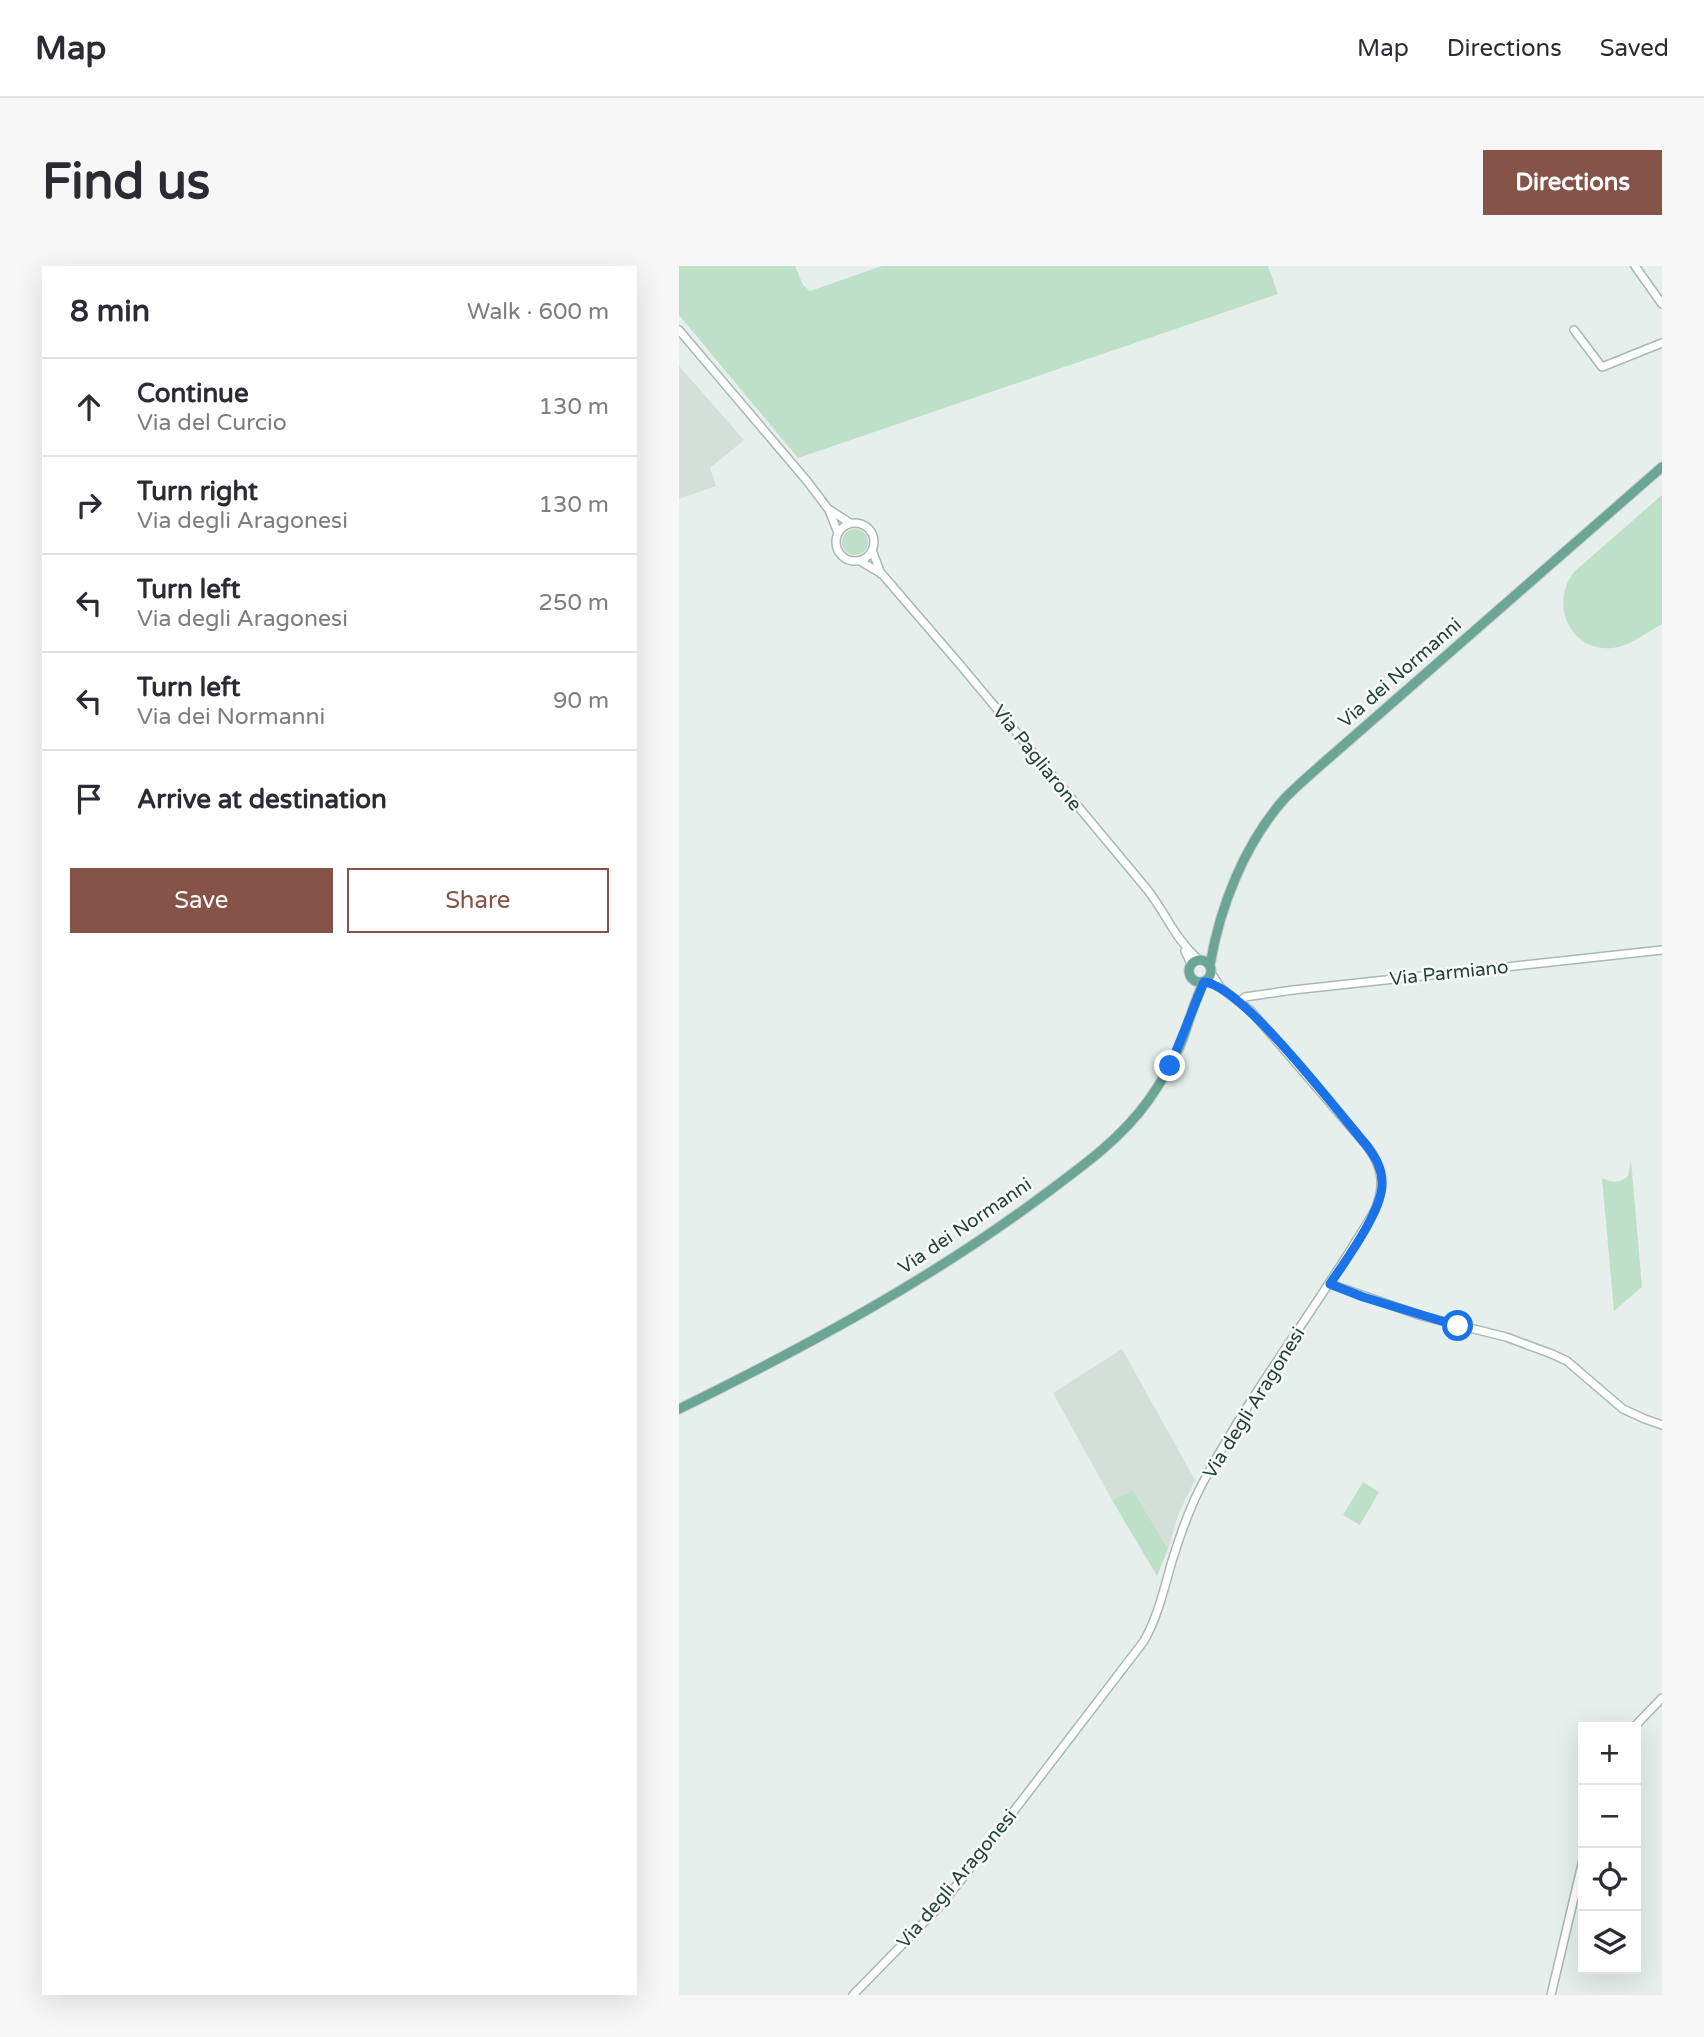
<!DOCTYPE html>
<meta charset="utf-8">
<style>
body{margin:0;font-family:"Varela Round",sans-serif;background:#f7f7f7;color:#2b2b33}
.controls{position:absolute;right:21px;bottom:21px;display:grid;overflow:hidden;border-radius:0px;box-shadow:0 7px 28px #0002}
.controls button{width:63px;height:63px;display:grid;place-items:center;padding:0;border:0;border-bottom:2px solid #e1e1e2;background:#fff;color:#2b2b33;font:35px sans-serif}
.stop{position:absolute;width:21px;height:21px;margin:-16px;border:5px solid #1a73e8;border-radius:50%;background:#fff}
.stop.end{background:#1a73e8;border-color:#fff;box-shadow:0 2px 7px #0008}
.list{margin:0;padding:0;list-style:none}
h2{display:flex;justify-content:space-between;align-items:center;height:91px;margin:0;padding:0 28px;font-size:30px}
h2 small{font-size:23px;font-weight:400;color:#7c7c81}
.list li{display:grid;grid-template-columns:46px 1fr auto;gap:21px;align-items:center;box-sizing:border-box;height:98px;padding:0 28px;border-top:2px solid #e1e1e2}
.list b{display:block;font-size:26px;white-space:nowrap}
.list p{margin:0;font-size:23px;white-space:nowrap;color:#7c7c81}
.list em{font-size:23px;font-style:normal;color:#7c7c81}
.actions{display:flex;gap:14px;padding:21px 28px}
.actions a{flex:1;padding:16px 0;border:2px solid #855347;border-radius:0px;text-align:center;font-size:24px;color:#855347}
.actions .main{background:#855347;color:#fff}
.icon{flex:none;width:38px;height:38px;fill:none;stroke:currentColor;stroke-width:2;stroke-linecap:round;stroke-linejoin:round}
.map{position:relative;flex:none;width:983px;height:1729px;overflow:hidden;border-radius:0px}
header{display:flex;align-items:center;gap:42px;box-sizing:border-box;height:98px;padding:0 35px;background:#fff;border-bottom:2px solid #e1e1e2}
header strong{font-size:33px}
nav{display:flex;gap:38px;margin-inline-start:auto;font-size:24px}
.intro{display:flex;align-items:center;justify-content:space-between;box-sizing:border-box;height:168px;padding:0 42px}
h1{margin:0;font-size:49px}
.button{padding:18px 32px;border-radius:0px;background:#855347;color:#fff;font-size:24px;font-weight:700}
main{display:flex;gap:42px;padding:0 42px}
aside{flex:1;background:#fff;border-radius:0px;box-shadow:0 7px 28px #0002}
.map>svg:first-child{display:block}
.built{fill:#d4dfda}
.green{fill:#bfe0c8}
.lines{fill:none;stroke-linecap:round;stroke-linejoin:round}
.minor-casing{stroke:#a8b8b2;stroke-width:10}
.major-casing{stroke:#c2cac8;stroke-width:11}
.minor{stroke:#fff;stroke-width:7}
.major{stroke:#6aa596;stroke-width:9}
.route{stroke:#1a73e8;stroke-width:9}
.labels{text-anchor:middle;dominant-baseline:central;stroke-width:5;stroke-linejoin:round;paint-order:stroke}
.street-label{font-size:19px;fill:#24423a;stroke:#f7fbf9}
</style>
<header>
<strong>Map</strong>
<nav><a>Map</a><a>Directions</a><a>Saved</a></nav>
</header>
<div class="intro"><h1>Find us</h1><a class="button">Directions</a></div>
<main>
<aside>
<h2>8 min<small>Walk · 600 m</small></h2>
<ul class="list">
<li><svg class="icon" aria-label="ahead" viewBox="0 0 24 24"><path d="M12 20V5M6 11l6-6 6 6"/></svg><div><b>Continue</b><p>Via del Curcio</p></div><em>130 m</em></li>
<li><svg class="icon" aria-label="right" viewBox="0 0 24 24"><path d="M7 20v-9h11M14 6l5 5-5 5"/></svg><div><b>Turn right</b><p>Via degli Aragonesi</p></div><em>130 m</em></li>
<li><svg class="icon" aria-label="left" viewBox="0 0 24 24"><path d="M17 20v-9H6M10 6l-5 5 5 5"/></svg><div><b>Turn left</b><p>Via degli Aragonesi</p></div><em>250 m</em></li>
<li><svg class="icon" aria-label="left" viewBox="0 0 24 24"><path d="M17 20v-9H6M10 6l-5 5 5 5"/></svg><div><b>Turn left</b><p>Via dei Normanni</p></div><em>90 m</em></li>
<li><svg class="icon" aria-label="arrive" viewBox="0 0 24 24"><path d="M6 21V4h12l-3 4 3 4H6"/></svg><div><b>Arrive at destination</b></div></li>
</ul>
<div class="actions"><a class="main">Save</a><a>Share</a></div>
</aside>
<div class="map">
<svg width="983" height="1729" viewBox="0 0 983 1729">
<rect width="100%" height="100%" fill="#e6efeb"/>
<path class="built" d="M0 100 65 174 31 202 37 220 0 233Z
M443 1083 516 1214 501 1244 489 1283 454 1224 433 1234 374 1127Z"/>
<path class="green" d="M0 0H116L124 19 131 25 203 0H589L599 28 119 192 0 49Z
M983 229V358C968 366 951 380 934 382 891 387 870 338 895 306Z
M163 276a13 13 0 1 1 26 0a13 13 0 1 1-26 0Z
M952 894 963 1021 935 1045 923 912C935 917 939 918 949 910Z
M684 1216 700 1226 681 1259 664 1249Z
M454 1224 489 1283 478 1310 433 1234Z"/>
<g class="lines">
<defs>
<path id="minor" d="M956 0 983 38
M0 64 128 215 150 244 159 267
M895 64 923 101 983 77
M151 244 171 257
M157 276a19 19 0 1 1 38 0a19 19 0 1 1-38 0Z
M193 284 202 308
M181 295 203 308 283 401 467 622C488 648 494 671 520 694
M506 685 512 698
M532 707 542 722
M560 736 566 731 614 724 983 684
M651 1018 743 1050 827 1071 873 1088 888 1095 944 1143 966 1153 983 1159
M955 1461 983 1432
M174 1729 259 1642 282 1614 465 1375C479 1350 485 1323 493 1295 502 1266 512 1237 527 1211 577 1118 643 1035 696 944 706 920 704 901 688 880L572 745 542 722 527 714
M872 1729 904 1594"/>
<path id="major" d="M510 705a11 11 0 1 1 22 0a11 11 0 1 1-22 0Z
M531 699C541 640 566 577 606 532 620 518 635 505 650 492L983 201
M0 1143C126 1081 249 1015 362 931 401 902 440 875 469 835 481 818 492 800 501 780 510 759 514 736 525 716"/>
</defs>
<use href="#minor" class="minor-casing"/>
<use href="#major" class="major-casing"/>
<use href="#minor" class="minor"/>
<use href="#major" class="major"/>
</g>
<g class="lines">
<path class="route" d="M491 800 525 716C562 718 660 847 688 880 697 892 704 904 703 920 701 948 667 994 651 1018L684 1031 779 1060"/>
</g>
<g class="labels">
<g class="street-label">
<text transform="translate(721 407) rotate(-41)">Via dei Normanni</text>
<text transform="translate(358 492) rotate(51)">Via Pagliarone</text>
<text transform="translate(770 707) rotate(-6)">Via Parmiano</text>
<text transform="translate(286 960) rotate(-34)">Via dei Normanni</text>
<text transform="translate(575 1137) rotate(-58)">Via degli Aragonesi</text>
<text transform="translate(278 1613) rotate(-50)">Via degli Aragonesi</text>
</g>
</g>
</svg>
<div class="controls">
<button>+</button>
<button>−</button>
<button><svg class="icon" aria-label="locate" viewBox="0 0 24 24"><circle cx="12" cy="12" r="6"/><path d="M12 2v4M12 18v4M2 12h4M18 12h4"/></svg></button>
<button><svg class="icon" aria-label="layers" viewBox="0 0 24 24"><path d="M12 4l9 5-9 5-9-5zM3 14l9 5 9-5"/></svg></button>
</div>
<div class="stop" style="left:779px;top:1060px"></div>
<div class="stop end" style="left:491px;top:800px"></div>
</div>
</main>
